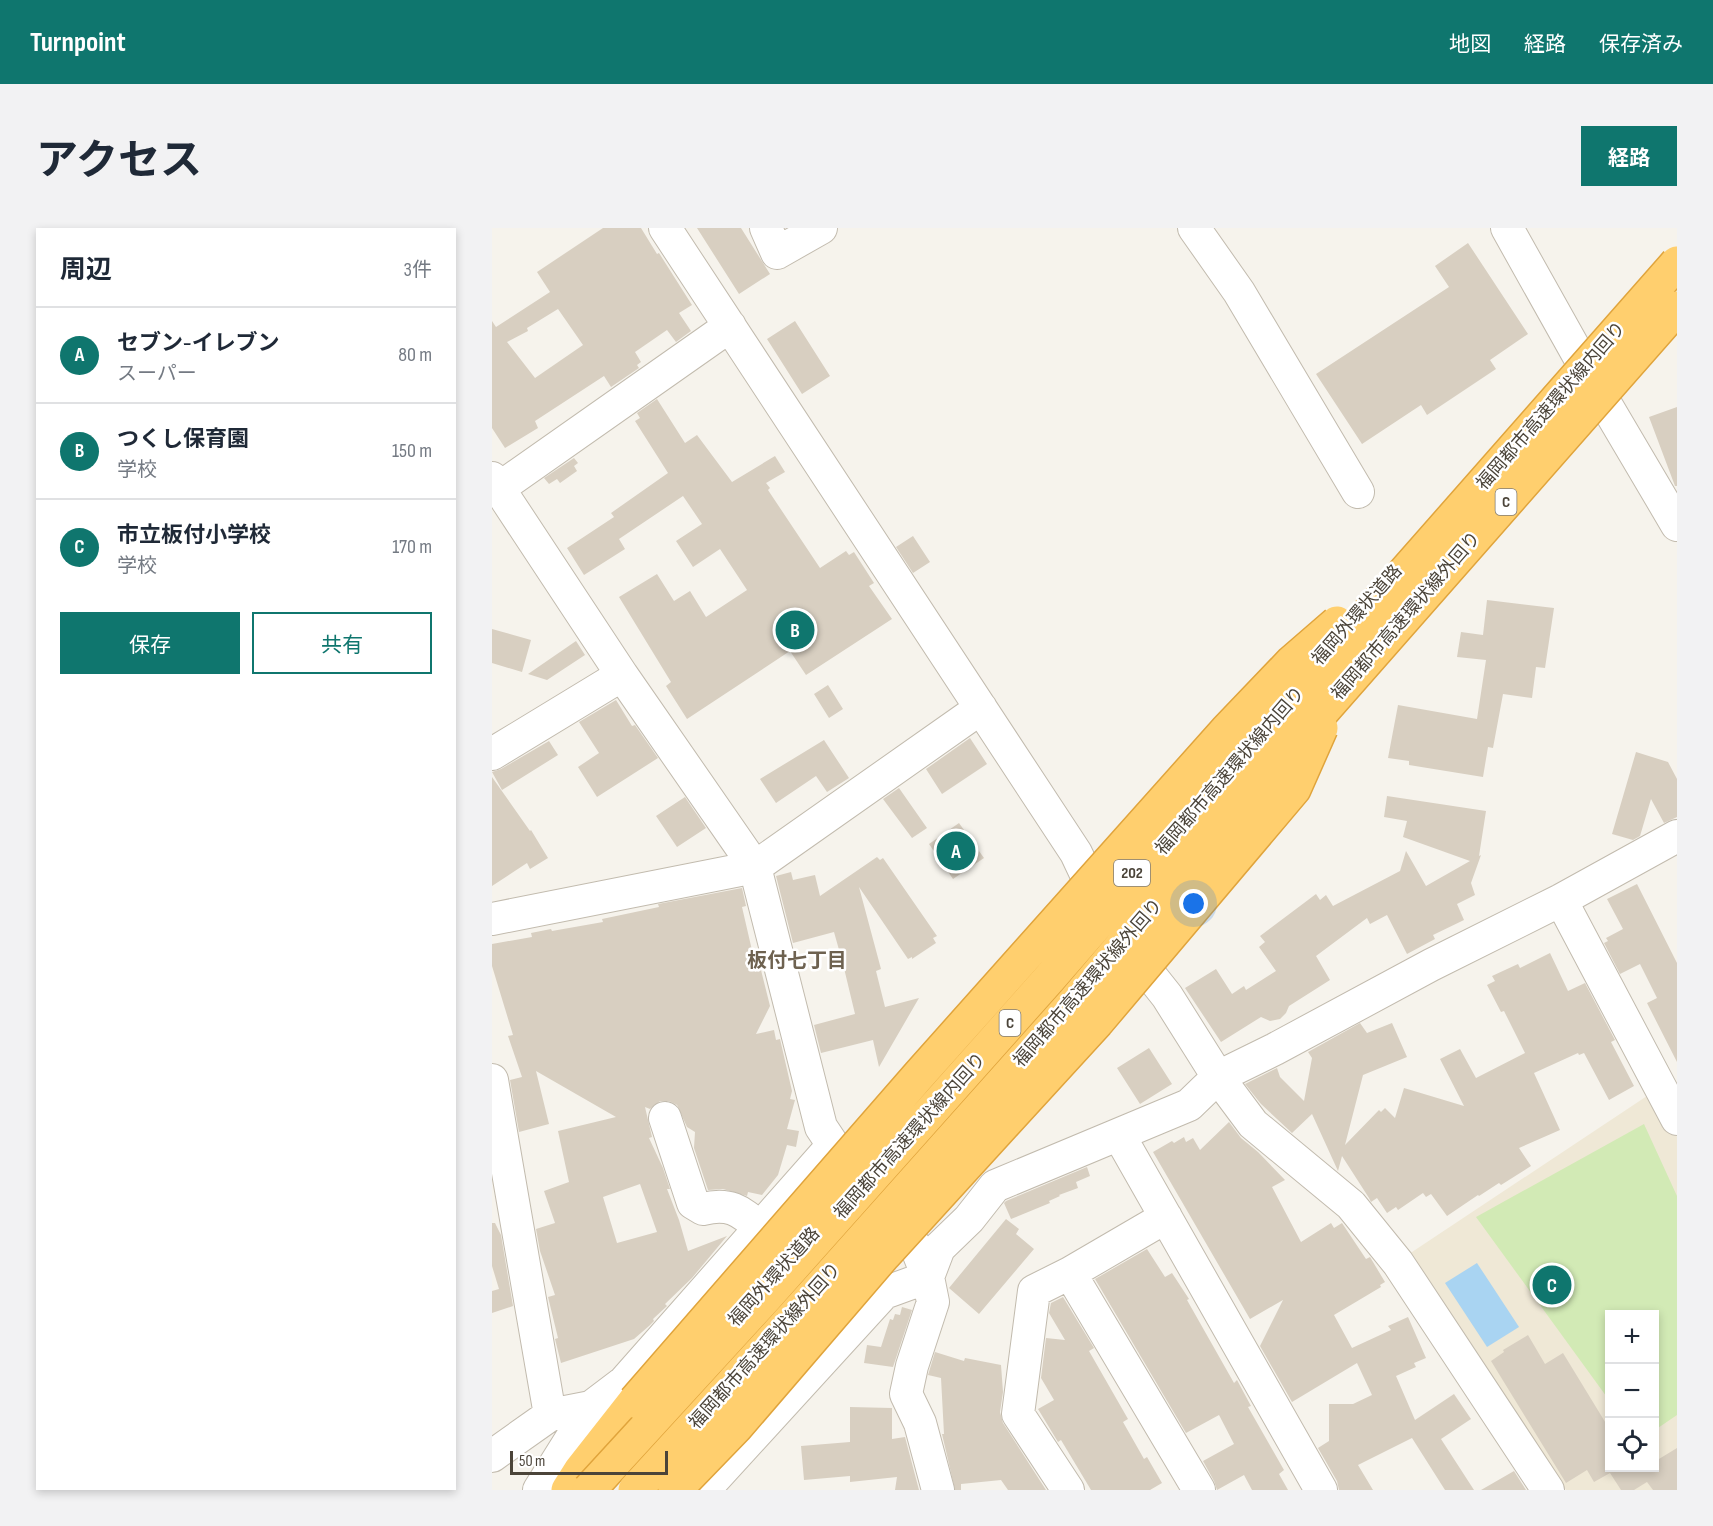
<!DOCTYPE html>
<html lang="ja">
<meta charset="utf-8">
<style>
body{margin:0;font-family:"Sofia Sans Condensed","Noto Sans JP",sans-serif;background:#f2f2f3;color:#1f2937}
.controls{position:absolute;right:18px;bottom:18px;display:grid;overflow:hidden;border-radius:0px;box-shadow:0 3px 9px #0003}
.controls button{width:54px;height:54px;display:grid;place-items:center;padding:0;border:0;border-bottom:2px solid #e0e1e3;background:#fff;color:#1f2937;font:30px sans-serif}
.scale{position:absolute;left:18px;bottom:15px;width:158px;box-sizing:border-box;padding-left:6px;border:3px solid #4b4439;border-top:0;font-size:16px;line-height:21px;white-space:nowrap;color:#4b4439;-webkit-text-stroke:4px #fff;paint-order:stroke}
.you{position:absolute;left:702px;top:676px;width:21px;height:21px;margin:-15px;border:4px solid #fff;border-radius:50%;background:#1a73e8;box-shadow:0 0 0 9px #1a73e833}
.badge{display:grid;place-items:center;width:39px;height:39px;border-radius:50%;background:#0f766e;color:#fff;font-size:20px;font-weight:700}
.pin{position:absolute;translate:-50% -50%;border:3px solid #fff;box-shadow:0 2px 6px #0006}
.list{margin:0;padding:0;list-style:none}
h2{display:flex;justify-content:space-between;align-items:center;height:78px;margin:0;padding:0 24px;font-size:26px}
h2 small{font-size:20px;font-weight:400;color:#747a83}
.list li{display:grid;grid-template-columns:39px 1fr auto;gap:18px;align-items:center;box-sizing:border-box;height:96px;padding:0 24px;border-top:2px solid #e0e1e3}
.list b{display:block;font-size:22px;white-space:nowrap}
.list p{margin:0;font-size:20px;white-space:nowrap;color:#747a83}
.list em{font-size:20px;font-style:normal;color:#747a83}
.actions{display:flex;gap:12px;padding:18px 24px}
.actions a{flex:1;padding:14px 0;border:2px solid #0f766e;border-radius:0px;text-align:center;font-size:21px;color:#0f766e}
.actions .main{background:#0f766e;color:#fff}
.icon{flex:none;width:33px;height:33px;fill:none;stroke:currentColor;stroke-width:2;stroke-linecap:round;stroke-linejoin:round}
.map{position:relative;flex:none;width:1185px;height:1262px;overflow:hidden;border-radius:0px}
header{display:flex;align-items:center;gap:36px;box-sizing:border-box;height:84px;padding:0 30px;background:#0f766e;color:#fff}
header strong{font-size:28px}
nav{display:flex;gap:33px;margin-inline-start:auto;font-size:21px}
.intro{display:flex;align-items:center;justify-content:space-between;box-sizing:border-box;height:144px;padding:0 36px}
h1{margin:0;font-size:42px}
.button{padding:15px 27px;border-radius:0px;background:#0f766e;color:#fff;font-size:21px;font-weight:700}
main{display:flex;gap:36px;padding:0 36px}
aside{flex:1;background:#fff;border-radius:0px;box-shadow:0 3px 9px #0003}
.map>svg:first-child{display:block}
.education{fill:#efe8d6;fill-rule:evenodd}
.green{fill:#d2eab5}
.water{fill:#a9d4f2}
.building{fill:#d8cfc1;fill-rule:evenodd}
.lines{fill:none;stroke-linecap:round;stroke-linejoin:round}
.minor-casing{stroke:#c2bbae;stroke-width:34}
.highway-casing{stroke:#e0a43c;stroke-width:36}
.minor{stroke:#fff;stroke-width:32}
.highway{stroke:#ffcf6e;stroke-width:33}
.highway-bridge-casing{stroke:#e0a43c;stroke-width:36;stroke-linecap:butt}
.highway-bridge{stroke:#ffcf6e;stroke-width:33}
.labels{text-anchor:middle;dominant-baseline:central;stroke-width:5;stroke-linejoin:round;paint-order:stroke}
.shield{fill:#fff;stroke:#817c74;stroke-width:1.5}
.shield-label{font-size:16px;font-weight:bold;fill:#4b4439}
.street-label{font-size:18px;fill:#4b4439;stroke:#fff}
.neighbourhood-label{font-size:20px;font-weight:bold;fill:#6e6250;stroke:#fff}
</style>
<header>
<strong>Turnpoint</strong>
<nav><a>地図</a><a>経路</a><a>保存済み</a></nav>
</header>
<div class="intro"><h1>アクセス</h1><a class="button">経路</a></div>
<main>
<aside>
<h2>周辺<small>3件</small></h2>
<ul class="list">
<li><span class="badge">A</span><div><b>セブン-イレブン</b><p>スーパー</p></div><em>80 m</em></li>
<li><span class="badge">B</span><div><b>つくし保育園</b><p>学校</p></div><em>150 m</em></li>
<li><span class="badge">C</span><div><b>市立板付小学校</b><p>学校</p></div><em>170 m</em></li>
</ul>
<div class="actions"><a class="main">保存</a><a>共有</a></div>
</aside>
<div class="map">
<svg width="1185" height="1262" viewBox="0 0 1185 1262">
<rect width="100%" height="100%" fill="#f6f3ec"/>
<path class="education" d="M1161 864 1185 909V1262H1074L914 1028ZM1118 1086H1162V1240H1118Z"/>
<path class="green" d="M1152 896 1185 968V1187L1163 1202 1162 1086H1118L1117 1172 984 989Z"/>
<path class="water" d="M985 1035 1027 1099 995 1119 953 1055Z"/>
<path class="building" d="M111 0H149L165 26 167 25 200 77 187 85 199 103 184 114 175 102 143 124 149 134 145 137 147 140 119 159 112 148 43 193 46 200 13 220 0 200V93L4 99 58 64 45 44ZM66 81 91 117 43 150 15 114 36 103 35 100Z
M205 0H249L278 46 247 66Z
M976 15 1036 106 998 132 1004 141 935 187 929 177 870 216 824 146 957 59 943 38Z
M303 93 338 148 310 166 275 111Z
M165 171 193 215 205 207 240 254 283 228 293 244 274 255 278 260 276 262 328 340 354 323 357 327 362 324 382 355 377 358 400 391 314 447 298 423 195 491 174 458 179 454 127 369 165 346 182 373 198 363 214 389 255 362 228 321 201 339 184 313 210 296 191 268 127 311 133 321 92 347 75 320 122 289 119 285 176 245 143 193 148 190 145 185Z
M1185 179V258H1183L1157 189Z
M82 230 86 235 82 238 85 243 68 255 65 251 57 256 52 250Z
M421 308 438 334 421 345 404 319Z
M995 372 1062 380 1053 440 1044 439 1040 470 1011 466 1001 520 996 519 991 549 917 537V533L896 530 906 477 985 491 994 432 965 429 969 404 991 407Z
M0 401 39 412 30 444 0 435Z
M84 413 93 427 55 452 36 446Z
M336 457 351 481 337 490 322 466Z
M124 472 140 498 143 497 166 530 105 569 86 539 107 525 87 494Z
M478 510 495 536 450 566 434 541Z
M332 512 357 550 335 564 324 548 284 575 268 551Z
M57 513 66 527 10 562 0 544 9 541Z
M1144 524 1176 534 1185 551V589L1172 595 1159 571 1148 608 1141 612 1120 606Z
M0 549 38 603 39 602 56 630 38 641 35 635 0 658Z
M407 560 435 600 420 610 391 571Z
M895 568 994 583 987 628 989 627 979 655 983 667 965 676 972 692 941 707 943 711 915 726 895 687 878 696 875 690 824 728 838 752 797 778 794 785 788 791 778 793 769 789 729 814 693 760 724 741 740 766 752 758 754 762 784 743 767 719 773 714 768 708 824 666 828 672 834 667 841 678 908 643 914 623 934 658 978 633 911 609 915 593 892 589Z
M193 569 214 600 185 619 164 588Z
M467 595 492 630 461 651 437 616Z
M385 629 388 632 391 630 445 708 441 710 444 715 420 731V729L416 731 367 659 389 741 384 743 393 779 427 770 387 839 381 812 329 825 322 797 363 786 351 736 342 704 301 715 284 648 299 644 301 652 323 647 328 668Z
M1145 656 1185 735V834L1155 775 1165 770 1148 736 1128 746 1112 715 1116 713 1114 710 1131 701 1115 671Z
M250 660 254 678 250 679 259 718 265 743 269 742 278 778 264 806 282 802 284 812 288 811 300 863 298 871 303 872 295 901 307 903 304 919 295 917 286 947 270 967 256 964 255 968 231 961 216 962 202 920 203 904 195 899 185 877 177 873H168L158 881 153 879 160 909 157 910 171 940 178 961H175L187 992 196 1023 235 1008 200 1050 173 1076 175 1078 161 1091 162 1093 157 1098 142 1111 69 1135 63 1111 66 1110 56 1069 63 1067 48 1023 44 1001 63 995 52 963 77 954 66 903 124 889 44 843 57 896 27 904 18 852 30 849 16 808 21 807 0 738V716L40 709 39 705 59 701 60 703 111 694 110 691 167 679 166 676ZM148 956 165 1004 125 1015 111 969Z
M1058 725 1076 763 1093 755 1123 812 1119 814 1142 858 1117 872 1092 825 1087 827 1086 825 1042 845 1068 902 1027 920 1039 938 1009 957 1007 955 987 968 986 967 955 988 939 966 934 969 931 965 906 982 904 979 895 985 885 970 879 974 877 970 850 928 846 943 820 886 800 905 769 876 753 856 785 840 788 849 812 873 820 830 816 824 868 795 875 805 900 795 915 829 871 847 853 917 887 882 889 884 893 880 903 890 912 860 972 878 948 831 968 821 984 850 1033 825 1012 783 1009 784 995 757 1003 753 1000 748 1026 736 1028 740Z
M657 820 680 856 648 876 625 840Z
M737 894 749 910 766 924 793 952 780 959 809 1014 839 995 842 1000 850 995 874 1031 878 1029 893 1054 888 1057 889 1059 842 1087 860 1120 899 1102 896 1098 916 1089 934 1130 922 1135 924 1139 904 1148 923 1192 962 1166 979 1191 949 1211 982 1262H953L920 1210 866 1237 881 1262H847L845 1253 826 1220 837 1213V1176H861L880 1167 865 1135 800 1174 768 1118 791 1072 758 1091 661 924 680 913 682 915 692 909 694 914 701 910 708 922Z
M595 939 598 948 584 954 586 960 567 967 568 968 557 973 558 975 519 991 512 975 514 973Z
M514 991 527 1001 524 1006 542 1021 487 1086 457 1060Z
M0 995H3L9 1007 21 1078 0 1085V1063L7 1061 0 1038Z
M655 1021 673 1049 680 1045 697 1071 695 1072 742 1155 745 1152 759 1178 756 1179 792 1242 787 1246 796 1262H760L752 1247 725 1262 722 1253 711 1233 742 1216 727 1187 694 1205 603 1051Z
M571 1069 602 1120 597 1123 636 1191 631 1194 652 1231 655 1229 670 1255 658 1262H599L569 1212 566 1214 546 1181 562 1172 549 1150 554 1110 573 1112 557 1085 559 1075Z
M410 1079 420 1082 401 1139 372 1135 375 1117 389 1119 398 1091 401 1092 403 1086 408 1087Z
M1036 1107 1053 1136 1071 1125 1118 1202V1239H1162V1234L1185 1220V1262H1161L1155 1254 1142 1262H1129L1118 1245 1102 1254 1095 1242 1074 1255 999 1133 1012 1124 1011 1122Z
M443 1124 472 1133 473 1130 509 1137 511 1164 508 1184 511 1195 554 1262H516L509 1252 469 1256V1262H463L450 1206H452L449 1150 436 1147Z
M358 1179 400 1180V1211L413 1209 427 1262H403L405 1249 358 1254V1248L312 1252 309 1218 358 1214Z
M1022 1243 1034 1262H989Z"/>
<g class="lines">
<defs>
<path id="minor" d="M173 0 584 625 609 678
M274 0 285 25 329 0
M702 0 747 64 866 264
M1015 0 1113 175 1185 297
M0 250 130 447 0 526
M6 261 238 98
M130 447 263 639 329 899 341 917 424 1019 436 1049 441 1074 420 1138 414 1166 428 1195 446 1262
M1069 672 1185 891
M0 691 263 639 489 480
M636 719 675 768 726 849 761 896 859 977 906 1035 1056 1262
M0 852 58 1187
M173 890 201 975 211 981C238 974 248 983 269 1000
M627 907 829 1262
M674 989 578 1045 707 1262
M436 1049 447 1020 477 991 503 958 697 877 726 849 783 821 939 737 1069 672 1185 608
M0 1228 58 1187 99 1179 132 1154 341 917
M47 1262 99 1179
M212 1262 392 1065 436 1049
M576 1262 526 1186 542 1063 578 1045"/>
<path id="highway" d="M76 1262 88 1243 143 1173"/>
</defs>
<use href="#minor" class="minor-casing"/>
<use href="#highway" class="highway-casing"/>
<use href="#minor" class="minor"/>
<use href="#highway" class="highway"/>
<defs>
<path id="highway-bridge" d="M143 1173 427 847 734 503 800 434 845 395
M97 1262 273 1070 557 751 758 520 1185 35
M143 1262 301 1089 582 774 785 535 1185 80
M183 1262 244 1199 392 1027 605 794 802 561 829 500"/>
</defs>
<use href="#highway-bridge" class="highway-bridge-casing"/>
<use href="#highway-bridge" class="highway-bridge"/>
</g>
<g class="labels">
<g class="shield">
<rect x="1003.5" y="261" width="21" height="26" rx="4.5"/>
<rect x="622" y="632" width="36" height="26" rx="4.5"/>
<rect x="507.5" y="782" width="21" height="26" rx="4.5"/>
</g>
<g class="shield-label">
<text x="1014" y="274">C</text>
<text x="640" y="645">202</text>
<text x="518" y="795">C</text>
</g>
<g class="street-label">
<text transform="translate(1059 178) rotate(-49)">福岡都市高速環状線内回り</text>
<text transform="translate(865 387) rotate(-49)">福岡外環状道路</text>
<text transform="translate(914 388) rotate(-49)">福岡都市高速環状線外回り</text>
<text transform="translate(738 543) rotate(-49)">福岡都市高速環状線内回り</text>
<text transform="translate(596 755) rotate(-49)">福岡都市高速環状線外回り</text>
<text transform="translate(418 908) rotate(-48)">福岡都市高速環状線内回り</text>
<text transform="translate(282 1049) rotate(-48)">福岡外環状道路</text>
<text transform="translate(273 1118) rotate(-48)">福岡都市高速環状線外回り</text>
</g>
<g class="neighbourhood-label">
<text x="305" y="733">板付七丁目</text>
</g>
</g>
</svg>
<div class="controls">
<button>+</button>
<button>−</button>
<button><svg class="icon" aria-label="locate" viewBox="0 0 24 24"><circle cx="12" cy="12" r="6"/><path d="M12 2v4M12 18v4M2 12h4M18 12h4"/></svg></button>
</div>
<div class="scale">50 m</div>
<div class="you"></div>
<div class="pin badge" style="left:464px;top:623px">A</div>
<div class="pin badge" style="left:303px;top:402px">B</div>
<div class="pin badge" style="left:1060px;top:1057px">C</div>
</div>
</main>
